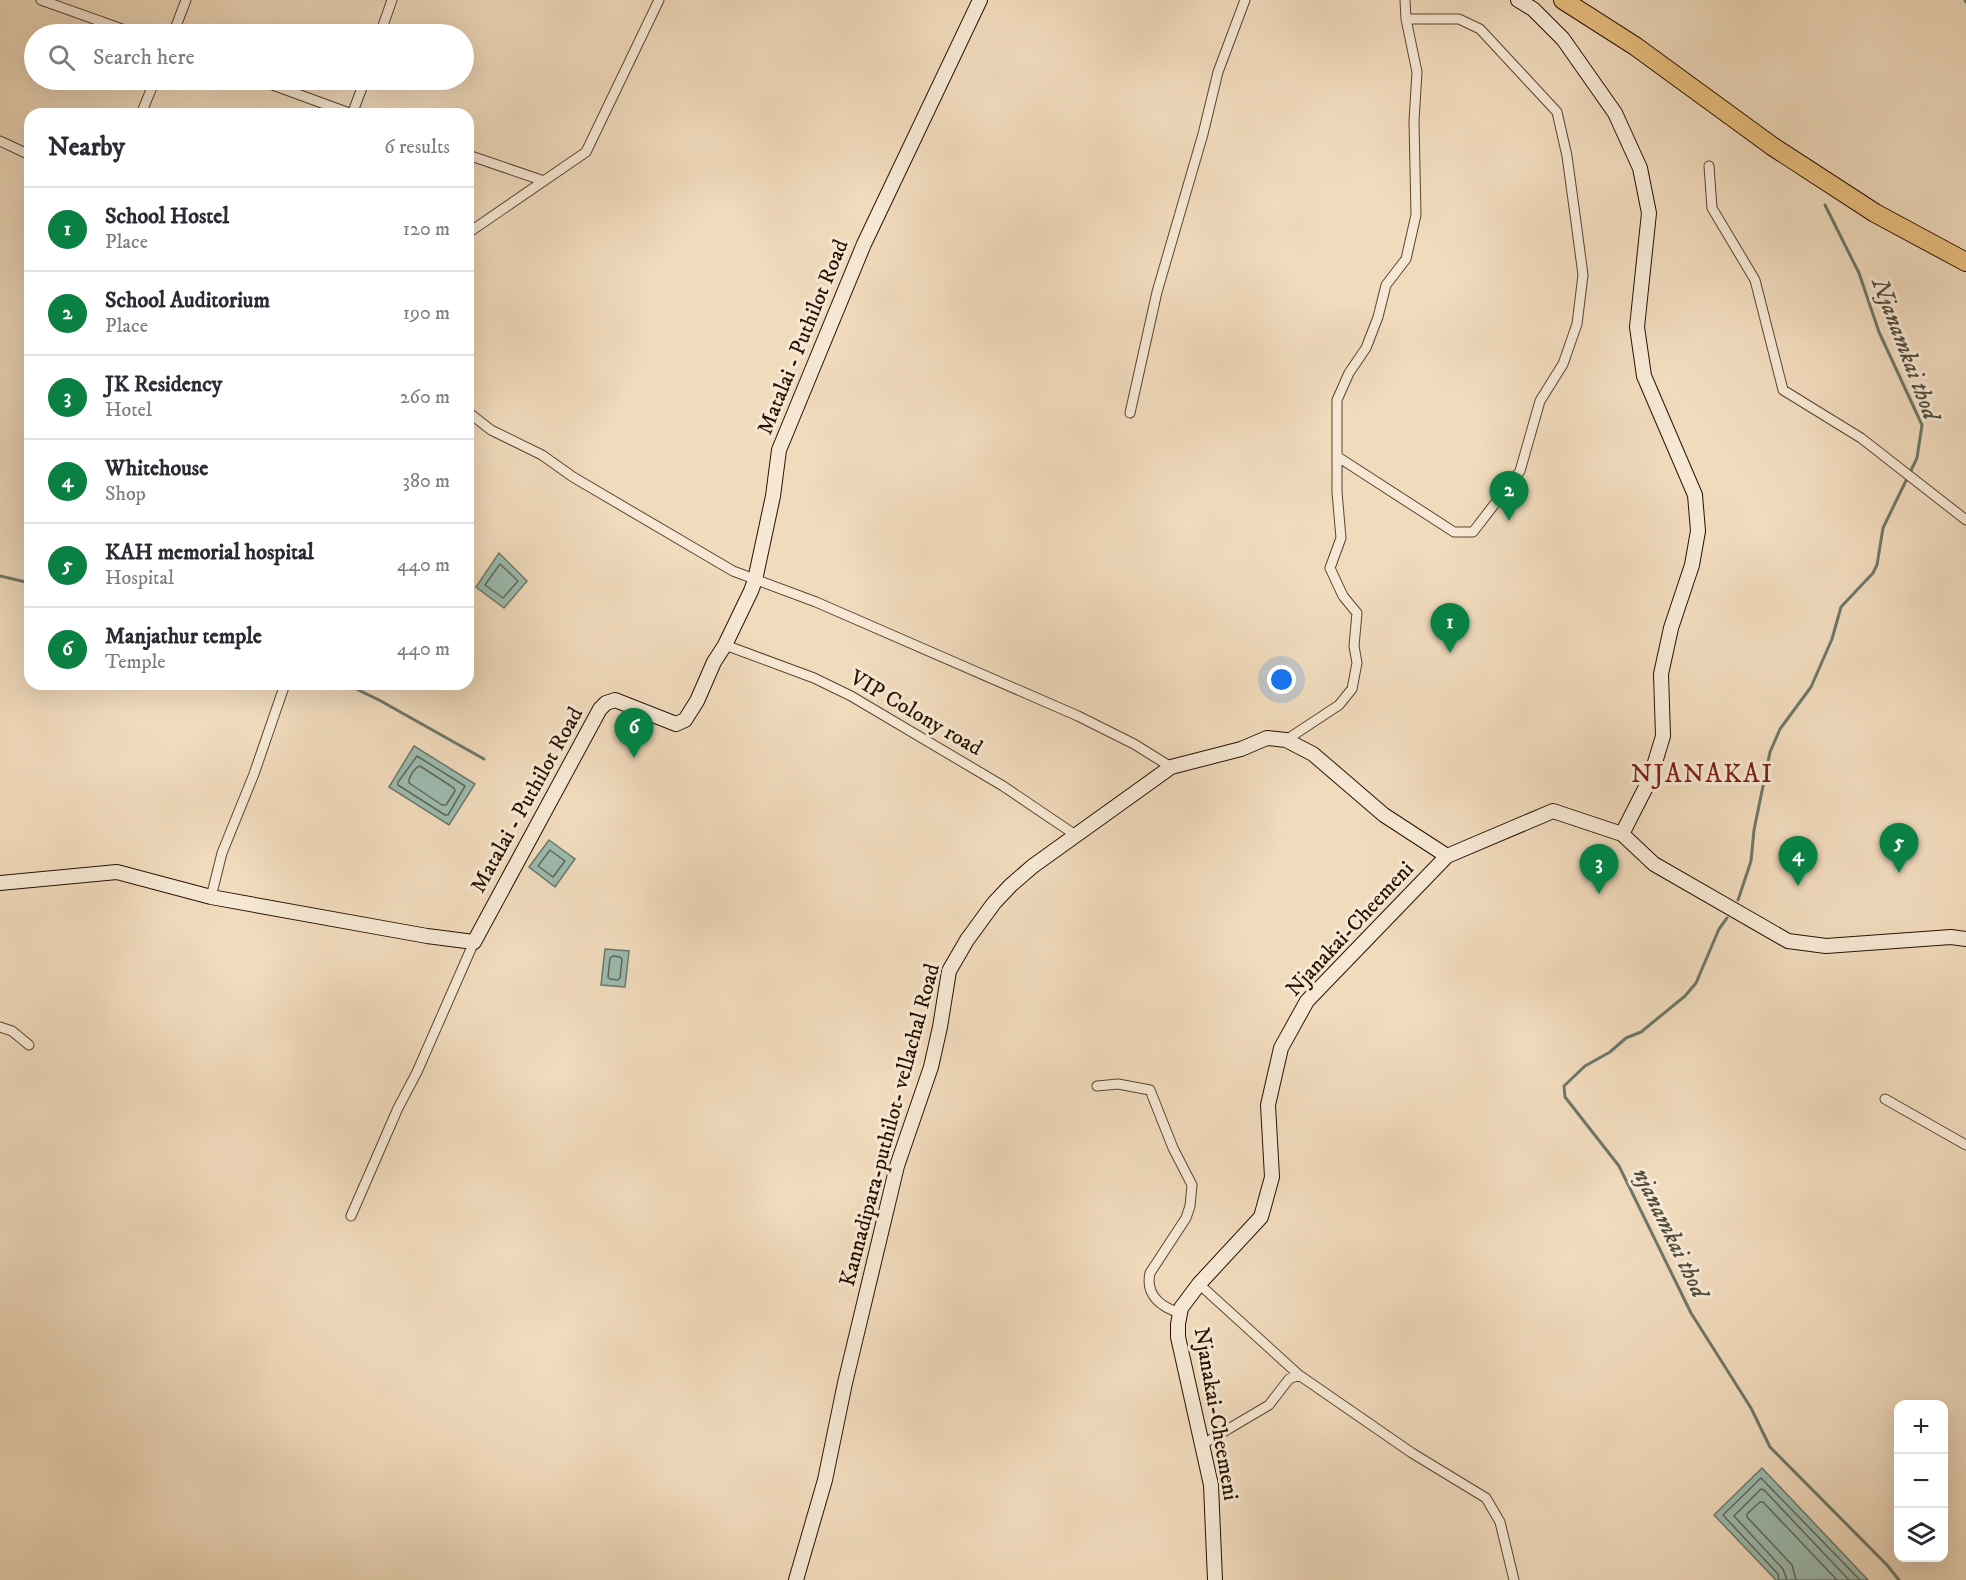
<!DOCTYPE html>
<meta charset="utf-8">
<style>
body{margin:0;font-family:"IM FELL DW Pica",serif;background:#f2f2f3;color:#2b2b33}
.controls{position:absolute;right:18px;bottom:18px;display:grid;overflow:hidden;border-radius:12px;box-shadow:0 6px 24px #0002}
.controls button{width:54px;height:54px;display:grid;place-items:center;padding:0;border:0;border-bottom:2px solid #e1e1e2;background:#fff;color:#2b2b33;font:30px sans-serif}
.you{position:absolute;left:1282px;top:680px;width:21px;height:21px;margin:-15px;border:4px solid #fff;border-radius:50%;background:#1a73e8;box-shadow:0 0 0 9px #1a73e833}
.badge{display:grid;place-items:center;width:39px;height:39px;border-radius:50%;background:#0b8043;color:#fff;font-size:20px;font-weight:700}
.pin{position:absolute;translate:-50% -50px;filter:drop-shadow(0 2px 3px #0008)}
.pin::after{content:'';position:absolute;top:32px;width:21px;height:18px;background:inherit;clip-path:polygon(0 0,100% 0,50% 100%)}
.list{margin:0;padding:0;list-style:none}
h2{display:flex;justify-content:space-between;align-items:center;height:78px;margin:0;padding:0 24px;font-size:26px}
h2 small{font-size:20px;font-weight:400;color:#7c7c81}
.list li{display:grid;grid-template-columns:39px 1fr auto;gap:18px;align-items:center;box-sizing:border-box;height:84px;padding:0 24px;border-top:2px solid #e1e1e2}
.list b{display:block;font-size:22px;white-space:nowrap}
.list p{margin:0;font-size:20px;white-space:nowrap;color:#7c7c81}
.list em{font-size:20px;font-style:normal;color:#7c7c81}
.icon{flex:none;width:33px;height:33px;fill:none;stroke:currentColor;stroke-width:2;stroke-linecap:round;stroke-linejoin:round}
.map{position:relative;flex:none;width:1966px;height:1580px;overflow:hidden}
.search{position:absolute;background:#fff;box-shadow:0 6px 24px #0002;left:24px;top:24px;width:450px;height:66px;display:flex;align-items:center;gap:15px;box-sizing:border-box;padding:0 21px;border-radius:33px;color:#7c7c81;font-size:22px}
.panel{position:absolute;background:#fff;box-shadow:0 6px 24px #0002;left:24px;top:108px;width:450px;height:582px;border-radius:18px}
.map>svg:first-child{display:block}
.water{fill:#9bbbaf;stroke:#6d7769;stroke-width:1.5}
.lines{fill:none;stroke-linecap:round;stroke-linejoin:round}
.shore{stroke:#616658;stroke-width:1.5}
.stream{stroke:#6d7769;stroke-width:3}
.street-casing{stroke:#5a442f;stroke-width:11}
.secondary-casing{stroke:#271200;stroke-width:16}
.highway-casing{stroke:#271200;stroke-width:20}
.street{stroke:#f6e8d4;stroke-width:9}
.secondary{stroke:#f6e8d4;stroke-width:14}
.highway{stroke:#e8be7e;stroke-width:18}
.labels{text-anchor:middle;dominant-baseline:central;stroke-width:6;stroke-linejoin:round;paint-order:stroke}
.street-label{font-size:22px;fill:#271200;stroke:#f6e8d4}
.water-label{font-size:24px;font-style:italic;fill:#504d3d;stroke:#f6e8d4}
.quarter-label{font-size:26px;letter-spacing:1.5px;fill:#7a1f14;stroke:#f6e8d4}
</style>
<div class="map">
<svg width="1966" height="1580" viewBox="0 0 1966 1580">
<rect width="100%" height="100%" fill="#f1dbbd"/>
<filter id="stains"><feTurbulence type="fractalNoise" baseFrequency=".00333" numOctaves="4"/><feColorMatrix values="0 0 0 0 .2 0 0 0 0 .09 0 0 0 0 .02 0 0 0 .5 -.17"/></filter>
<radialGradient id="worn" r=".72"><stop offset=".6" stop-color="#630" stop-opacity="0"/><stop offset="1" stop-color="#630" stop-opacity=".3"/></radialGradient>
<path class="water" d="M499 553 527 581 504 608 476 587Z
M414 746 475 784 449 825 389 787Z
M549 840 575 859 555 887 529 867Z
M605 949 629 951 625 987 601 985Z
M1762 1468 1868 1580H1776L1714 1515Z"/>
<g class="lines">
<path class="shore" d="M500 564 518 581 503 598 485 585Z
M417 756 465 786 448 815H445L398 785V782Z
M420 766 454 788 455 791 446 805H442L409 783C408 778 415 767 420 766Z
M550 850 565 861 553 877 538 866Z
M613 956 620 957 622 959 620 978 618 980 610 979 608 977 610 958Z
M1779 1580 1778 1574 1723 1515 1761 1478 1860 1580
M1787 1580 1783 1569 1734 1516 1761 1489 1764 1490 1849 1580
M1796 1580 1792 1565 1747 1517V1514L1760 1502H1763L1837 1580"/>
<path class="stream" d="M1965 0 1966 2
M0 576 30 583
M346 684 379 700 484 759
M1738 900 1751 861 1754 830 1770 752 1780 729 1811 687 1832 639 1841 607 1873 573 1877 565 1883 528 1917 458 1922 425 1879 332 1859 273 1825 205
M1727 918 1719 929 1696 983 1685 996 1641 1032 1626 1038 1610 1052 1585 1066 1564 1086 1565 1097 1619 1166 1691 1313 1751 1408 1770 1447 1887 1565 1899 1580"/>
<defs>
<path id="street" d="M41 0 136 34
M173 34 186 0
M380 34 392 0
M259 80 352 114
M141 114 155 80
M352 114 365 80
M0 141 30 155
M468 155 544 181
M1709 166 1712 208 1755 280 1783 390 1861 438 1966 520
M468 233 586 152 659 0
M468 412 491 430 542 455 573 477 733 571 816 602 1078 716 1134 744 1171 767
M1130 413 1157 292 1203 134 1218 72 1245 0
M1338 457 1454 532H1473L1520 471 1540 401 1563 364 1577 324 1583 275 1576 222 1567 156 1557 112 1480 29 1459 19H1406
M725 645 814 678 851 696 1003 786 1077 836
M1286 740 1339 705 1352 689 1357 663 1354 646 1357 613 1343 596 1330 568 1341 538 1337 492V400L1349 373 1366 348 1378 317 1386 285 1406 259 1416 215 1414 121 1417 72 1406 19 1405 0
M211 897 222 853 254 774 285 684
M0 1027 12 1031 29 1045
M1097 1086 1118 1084 1150 1090 1173 1148 1192 1185 1190 1206 1186 1218 1150 1273C1145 1295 1161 1307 1180 1313
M1885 1099 1966 1145
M351 1216 398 1108 417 1072 474 942
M1199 1284 1299 1375
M1203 1444 1269 1405 1289 1379 1299 1375 1412 1453 1486 1498 1500 1522 1514 1580"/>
<path id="secondary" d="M1518 0 1533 9 1563 39 1615 113 1640 168 1649 213 1637 327 1644 376 1695 495 1698 531 1692 565 1671 628 1661 674 1663 736 1650 779 1622 834
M0 883 117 872 211 897 427 936 474 942 600 709 606 703 615 700 676 724 685 720 697 701 714 662 725 645 751 591 755 580 773 496 779 450 864 244 980 0
M796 1580 825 1480 845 1383 897 1166 931 1067 940 1027 949 971 967 940 994 903 1011 885 1033 866 1171 767 1241 749 1267 738 1286 740 1313 754 1384 815 1447 856
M1215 1580 1211 1485 1178 1337V1324L1181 1308 1199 1284 1261 1217 1272 1177 1268 1105 1281 1048 1307 1001 1447 856 1553 811 1622 834 1654 864 1788 941 1826 946 1951 937 1966 939"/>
<path id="highway" d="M1563 0 1635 46 1772 146 1875 213 1966 262"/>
</defs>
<use href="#street" class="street-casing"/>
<use href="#secondary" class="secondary-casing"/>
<use href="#highway" class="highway-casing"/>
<use href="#street" class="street"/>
<use href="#secondary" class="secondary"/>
<use href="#highway" class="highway"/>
</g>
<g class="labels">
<g class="street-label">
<text transform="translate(803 337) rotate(-68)">Matalai - Puthilot Road</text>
<text transform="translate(916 713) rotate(30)">VIP Colony road</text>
<text transform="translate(527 800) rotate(-61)">Matalai - Puthilot Road</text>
<text transform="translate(1350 929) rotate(-47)">Njanakai-Cheemeni</text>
<text transform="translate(890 1125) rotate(-75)">Kannadipara-puthilot- vellachal Road</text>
<text transform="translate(1216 1414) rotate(80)">Njanakai-Cheemeni</text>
</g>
<g class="water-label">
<text transform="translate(1905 349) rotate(69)">Njanamkai thod</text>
<text transform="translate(1670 1233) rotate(64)">njanamkai thod</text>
</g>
<g class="quarter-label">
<text x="1702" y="774">NJANAKAI</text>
</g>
</g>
<rect width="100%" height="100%" filter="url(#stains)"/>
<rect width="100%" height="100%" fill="url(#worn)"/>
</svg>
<div class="controls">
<button>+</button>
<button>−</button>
<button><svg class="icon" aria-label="layers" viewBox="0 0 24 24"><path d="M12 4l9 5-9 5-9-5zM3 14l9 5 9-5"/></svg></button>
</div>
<div class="you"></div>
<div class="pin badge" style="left:1450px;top:653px">1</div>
<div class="pin badge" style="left:1509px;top:521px">2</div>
<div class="pin badge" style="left:1599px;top:894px">3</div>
<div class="pin badge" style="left:1798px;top:886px">4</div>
<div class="pin badge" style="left:1899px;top:873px">5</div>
<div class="pin badge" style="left:634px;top:758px">6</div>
<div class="search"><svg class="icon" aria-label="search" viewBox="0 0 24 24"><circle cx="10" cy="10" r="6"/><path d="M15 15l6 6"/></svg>Search here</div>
<section class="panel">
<h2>Nearby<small>6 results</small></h2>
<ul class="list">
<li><span class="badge">1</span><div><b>School Hostel</b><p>Place</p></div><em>120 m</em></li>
<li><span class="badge">2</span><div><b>School Auditorium</b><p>Place</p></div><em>190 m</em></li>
<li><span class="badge">3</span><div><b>JK Residency</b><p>Hotel</p></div><em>260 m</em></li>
<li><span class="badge">4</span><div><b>Whitehouse</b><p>Shop</p></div><em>380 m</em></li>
<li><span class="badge">5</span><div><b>KAH memorial hospital</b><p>Hospital</p></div><em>440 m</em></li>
<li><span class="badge">6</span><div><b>Manjathur temple</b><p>Temple</p></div><em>440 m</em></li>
</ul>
</section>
</div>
